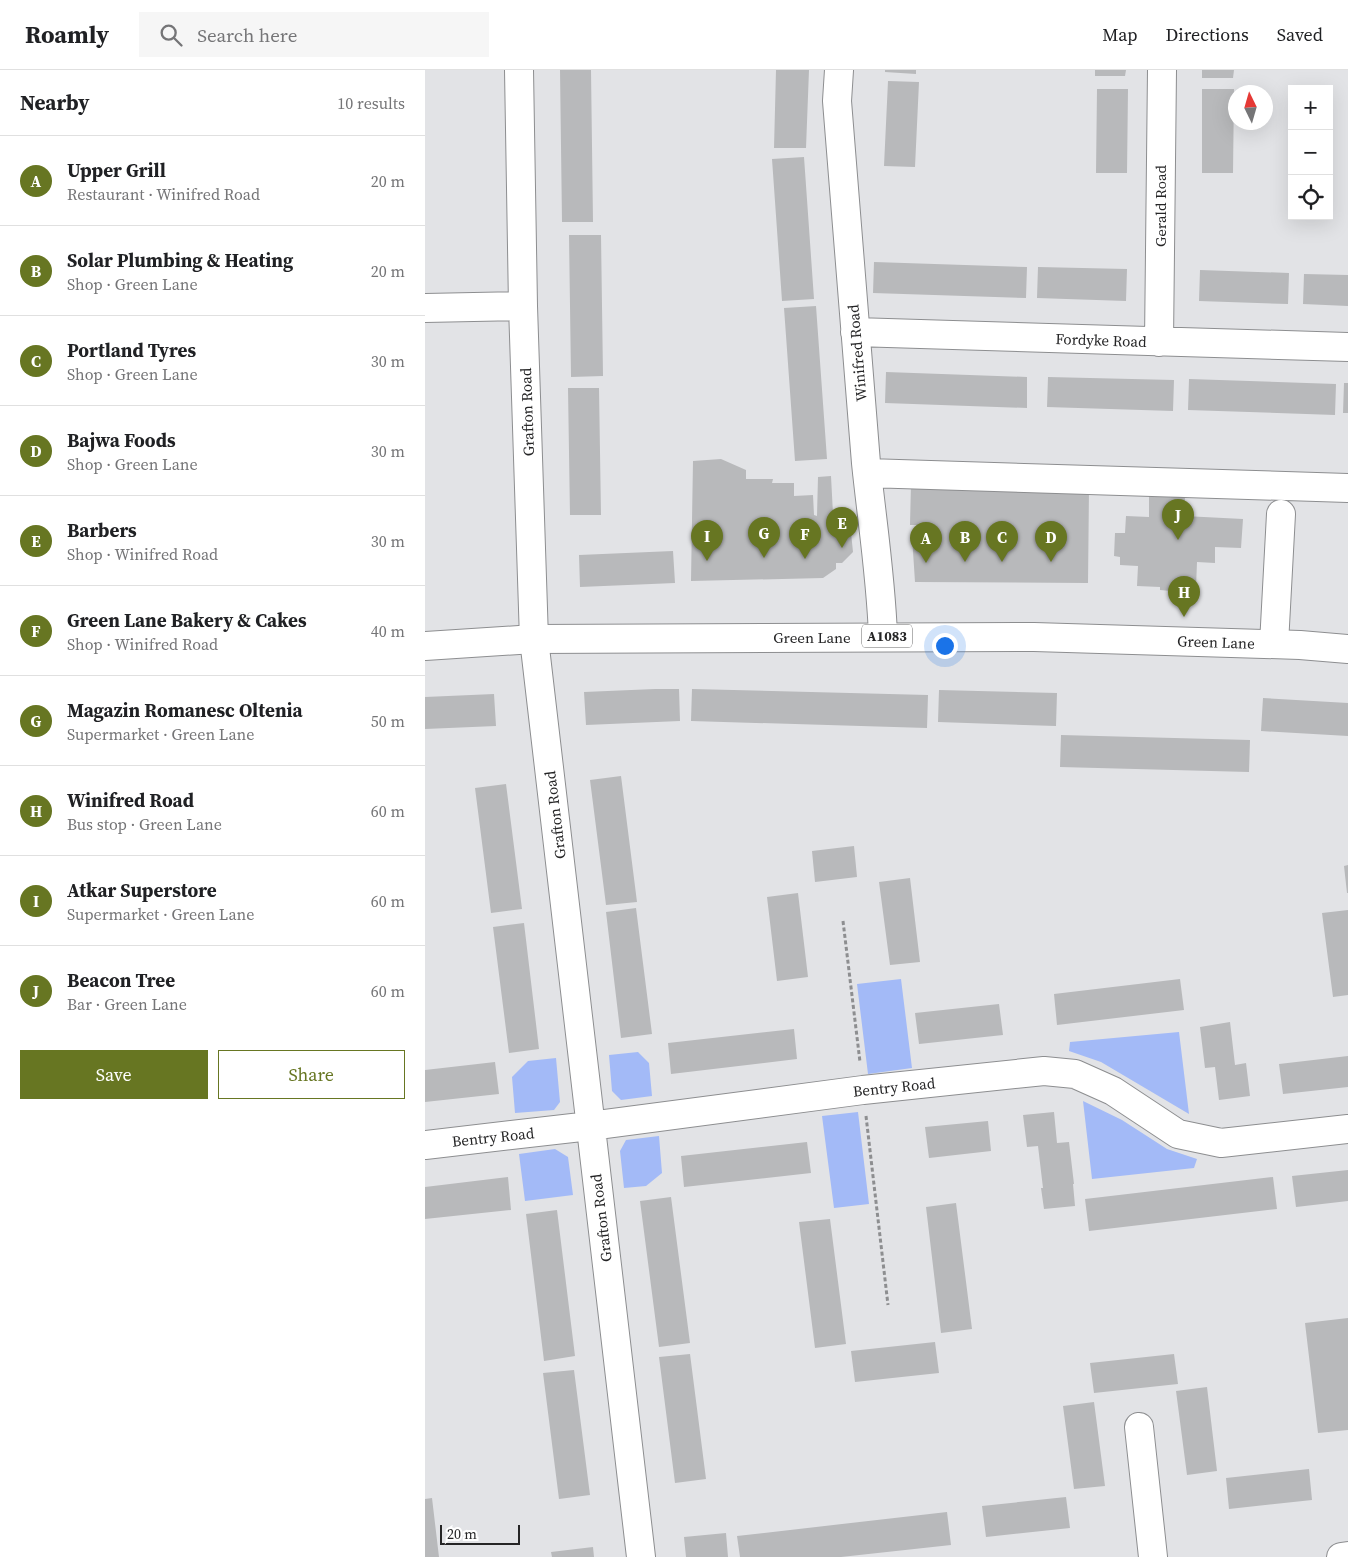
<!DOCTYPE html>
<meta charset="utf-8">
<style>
body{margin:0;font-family:"Source Serif 4",serif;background:#f6f6f6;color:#202124}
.controls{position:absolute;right:15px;top:15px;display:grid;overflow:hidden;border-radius:0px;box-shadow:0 5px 20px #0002}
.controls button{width:45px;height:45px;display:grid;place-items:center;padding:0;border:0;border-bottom:1px solid #e0e0e0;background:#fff;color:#202124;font:25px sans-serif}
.compass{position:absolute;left:803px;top:15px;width:45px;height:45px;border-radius:50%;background:#fff;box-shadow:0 5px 20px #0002;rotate:355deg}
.scale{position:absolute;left:15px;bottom:12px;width:80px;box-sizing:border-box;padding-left:5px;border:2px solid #252526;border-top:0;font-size:14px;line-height:18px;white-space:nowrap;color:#252526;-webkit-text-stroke:4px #fff;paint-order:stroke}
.you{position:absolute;left:519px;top:575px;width:18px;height:18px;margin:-12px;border:4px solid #fff;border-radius:50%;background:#1a73e8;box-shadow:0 0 0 8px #1a73e833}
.badge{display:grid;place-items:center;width:32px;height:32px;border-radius:50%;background:#677622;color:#fff;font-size:16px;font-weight:700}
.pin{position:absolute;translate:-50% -41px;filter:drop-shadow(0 1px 2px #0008)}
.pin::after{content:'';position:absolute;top:26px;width:18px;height:15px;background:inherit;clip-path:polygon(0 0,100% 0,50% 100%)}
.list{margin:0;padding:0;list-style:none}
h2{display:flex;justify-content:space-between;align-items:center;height:65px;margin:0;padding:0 20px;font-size:21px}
h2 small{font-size:16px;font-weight:400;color:#757577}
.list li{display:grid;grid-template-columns:32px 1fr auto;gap:15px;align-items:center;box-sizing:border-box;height:90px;padding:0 20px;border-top:1px solid #e0e0e0}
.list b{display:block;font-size:19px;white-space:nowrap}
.list p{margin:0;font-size:16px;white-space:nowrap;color:#757577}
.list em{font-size:16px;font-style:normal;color:#757577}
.actions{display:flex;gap:10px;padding:15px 20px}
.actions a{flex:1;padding:11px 0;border:1px solid #677622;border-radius:0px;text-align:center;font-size:18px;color:#677622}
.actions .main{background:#677622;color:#fff}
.icon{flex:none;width:28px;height:28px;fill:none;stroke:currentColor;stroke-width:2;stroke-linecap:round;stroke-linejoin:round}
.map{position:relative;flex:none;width:923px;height:1487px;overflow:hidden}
header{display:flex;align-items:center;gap:30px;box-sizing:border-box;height:70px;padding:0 25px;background:#fff;border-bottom:1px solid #e0e0e0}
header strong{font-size:24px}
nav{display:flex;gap:28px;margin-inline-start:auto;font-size:18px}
.search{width:350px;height:45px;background:#f6f6f6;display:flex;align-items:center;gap:12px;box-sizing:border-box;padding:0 18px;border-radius:0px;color:#757577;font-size:19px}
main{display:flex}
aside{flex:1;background:#fff}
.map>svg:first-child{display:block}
.green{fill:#a3baf7}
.building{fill:#b8b9bb}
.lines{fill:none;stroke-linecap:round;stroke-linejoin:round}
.minor-casing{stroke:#8d8e90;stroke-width:30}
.major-casing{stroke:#8d8e90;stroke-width:30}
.path{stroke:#8d8e90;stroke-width:3;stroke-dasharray:4 2.5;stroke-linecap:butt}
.minor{stroke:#fff;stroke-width:28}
.major{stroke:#fff;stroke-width:28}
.labels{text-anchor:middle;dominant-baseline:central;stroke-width:4.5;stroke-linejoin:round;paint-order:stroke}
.shield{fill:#fff;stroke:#666667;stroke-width:1}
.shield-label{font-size:14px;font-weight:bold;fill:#252526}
.street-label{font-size:15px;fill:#252526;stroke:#fff}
</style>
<header>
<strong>Roamly</strong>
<div class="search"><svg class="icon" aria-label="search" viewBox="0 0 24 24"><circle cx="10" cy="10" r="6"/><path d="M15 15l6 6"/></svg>Search here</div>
<nav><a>Map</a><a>Directions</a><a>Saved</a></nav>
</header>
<main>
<aside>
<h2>Nearby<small>10 results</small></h2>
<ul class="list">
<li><span class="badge">A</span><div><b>Upper Grill</b><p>Restaurant · Winifred Road</p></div><em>20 m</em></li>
<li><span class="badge">B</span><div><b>Solar Plumbing &amp; Heating</b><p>Shop · Green Lane</p></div><em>20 m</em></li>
<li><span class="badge">C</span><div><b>Portland Tyres</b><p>Shop · Green Lane</p></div><em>30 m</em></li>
<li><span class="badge">D</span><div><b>Bajwa Foods</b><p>Shop · Green Lane</p></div><em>30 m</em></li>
<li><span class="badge">E</span><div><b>Barbers</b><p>Shop · Winifred Road</p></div><em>30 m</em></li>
<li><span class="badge">F</span><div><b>Green Lane Bakery &amp; Cakes</b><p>Shop · Winifred Road</p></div><em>40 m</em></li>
<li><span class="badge">G</span><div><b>Magazin Romanesc Oltenia</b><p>Supermarket · Green Lane</p></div><em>50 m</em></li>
<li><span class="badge">H</span><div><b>Winifred Road</b><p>Bus stop · Green Lane</p></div><em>60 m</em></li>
<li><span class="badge">I</span><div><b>Atkar Superstore</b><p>Supermarket · Green Lane</p></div><em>60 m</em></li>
<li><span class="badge">J</span><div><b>Beacon Tree</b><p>Bar · Green Lane</p></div><em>60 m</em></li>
</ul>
<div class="actions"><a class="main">Save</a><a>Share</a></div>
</aside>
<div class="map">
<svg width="923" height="1487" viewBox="0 0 923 1487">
<rect width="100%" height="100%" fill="#e2e3e6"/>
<path class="green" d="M476 909 487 998 443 1004 432 914Z
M754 962 764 1044 676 992 644 981 645 972Z
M213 982 224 993 227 1026 196 1030 187 1021 184 985Z
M131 988 135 1032 129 1040 90 1043 87 1007 103 991Z
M658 1031 697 1050 742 1079 772 1089 769 1098 667 1109Z
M433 1042 444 1134 409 1138 397 1046Z
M234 1066 237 1103 221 1116 199 1118 195 1081 201 1070Z
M130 1079 143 1087 148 1125 100 1131 94 1084Z"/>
<path class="building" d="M135 0H166L168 152H137Z
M351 0H384L381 78H349Z
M460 0H491V4L460 2Z
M670 0H701L700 6H670Z
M777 0H809L808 8H777Z
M463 11 494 12 490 97 459 96Z
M672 19H703L702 103H671Z
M777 19H809L808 103H777Z
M379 87 389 229 357 231 347 89Z
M144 165H176L178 306 146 307Z
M449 192 602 197 601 228 448 223Z
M613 197 702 199 701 231 612 228Z
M775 200 864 203 863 234 774 231Z
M879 204 923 205V236L878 234Z
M391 236 402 389 370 391 359 238Z
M461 302 602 307V338L460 333Z
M623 307 749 310 748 341 622 337Z
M764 309 911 314 910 345 763 340Z
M919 313H923V343H918Z
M143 318H174L176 445H145Z
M296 389 321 400V409H348L347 413H369V426L388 425 389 445 392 446 393 407 406 406 408 444 424 443 428 482 417 493H411V499L398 508 266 511 268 391Z
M486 414 664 419 663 513 490 512 487 466 498 467V455H485Z
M724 425 760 427 759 446 818 449 816 478 790 477V493L772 492 771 518 746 517V521L735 520V517L712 516 713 496 695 495V487L689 486 690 463H700L701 446 724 447Z
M248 481 250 513 155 517 154 485Z
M230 619H254L255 651 161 655 159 622Z
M267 619 503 625 502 658 266 651Z
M514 620 632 623 631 656 513 652Z
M69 624 71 656 0 659V627Z
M838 628 923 633V666L836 661Z
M636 665 825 670 824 702 635 697Z
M196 706 212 832 181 835 165 710Z
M81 714 97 839 66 843 50 718Z
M429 776 432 807 390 812 387 781Z
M923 795V823H922L919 796Z
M485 808 495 892 465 895 454 812Z
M373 823 383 907 352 911 342 827Z
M211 838 227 964 196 968 181 842Z
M923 840V925L908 927 897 843Z
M99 853 114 979 84 983 68 857Z
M755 909 759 940 632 955 629 924Z
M574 934 578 965 494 974 490 943Z
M805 952 810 995 821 993 825 1026 794 1030 790 997 780 998 775 957Z
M369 959 372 989 246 1004 243 973Z
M923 986V1017L858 1024 854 994Z
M70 992 74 1024 0 1032V1000Z
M629 1042 632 1073 644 1072 649 1114H648L650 1136 619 1139 616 1118H618L613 1076 602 1077 598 1045Z
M563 1051 566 1081 504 1088 500 1057Z
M382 1072 386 1103 259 1117 256 1086Z
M923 1100V1131L871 1137 867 1106Z
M83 1107 86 1140 0 1149V1117Z
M848 1107 852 1139 664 1161 660 1129Z
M246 1127 265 1273 234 1277 215 1131Z
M531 1133 547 1259 516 1263 501 1137Z
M132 1140 150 1286 119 1291 101 1144Z
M405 1149 421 1274 390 1278 374 1152Z
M923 1248V1360L893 1363 880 1253Z
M510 1272 514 1303 430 1312 426 1281Z
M265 1284 281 1409 250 1413 234 1287Z
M749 1284 753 1314 669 1323 665 1293Z
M149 1300 165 1425 134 1429 118 1303Z
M782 1317 792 1401 762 1405 751 1321Z
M669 1332 680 1416 649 1419 638 1336Z
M884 1399 887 1430 804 1439 801 1408Z
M641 1427 645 1458 561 1467 557 1436Z
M7 1428 14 1487H0V1429Z
M522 1442 526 1475 416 1487H315L312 1466Z
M301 1463 303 1487H261L259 1467Z
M168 1477 169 1487H127L126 1482Z"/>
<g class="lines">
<defs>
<path id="minor" d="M94 0 98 236 109 569 216 1487
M414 0 412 31C422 152 431 273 441 393 447 451 456 508 458 566
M0 238 98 236
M430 262 923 277
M734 272 737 0
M442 403 923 418
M849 574 856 444
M0 1075 165 1056 438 1020 619 1001 650 1004 688 1021 753 1064 796 1073 923 1059
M714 1357 728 1487
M916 1487 923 1486"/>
<path id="major" d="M0 576 109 569 609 567 875 575 923 579"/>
</defs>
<use href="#minor" class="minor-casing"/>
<use href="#major" class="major-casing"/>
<path class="path" d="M418 851 435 992
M441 1046 463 1235"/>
<use href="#minor" class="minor"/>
<use href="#major" class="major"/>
</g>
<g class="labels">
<rect class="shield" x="437" y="554.5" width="50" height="23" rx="4"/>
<g class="shield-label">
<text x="462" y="566">A1083</text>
</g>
<g class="street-label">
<text transform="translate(735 136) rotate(-90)">Gerald Road</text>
<text transform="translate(676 270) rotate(2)">Fordyke Road</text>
<text transform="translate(432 283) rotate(-95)">Winifred Road</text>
<text transform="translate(102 342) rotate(-92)">Grafton Road</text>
<text x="387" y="567">Green Lane</text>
<text transform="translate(791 572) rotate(2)">Green Lane</text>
<text transform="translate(130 745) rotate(-97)">Grafton Road</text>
<text transform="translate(469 1017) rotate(-6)">Bentry Road</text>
<text transform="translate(68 1067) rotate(-6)">Bentry Road</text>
<text transform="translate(176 1148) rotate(-97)">Grafton Road</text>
</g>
</g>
</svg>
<div class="controls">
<button>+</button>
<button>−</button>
<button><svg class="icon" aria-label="locate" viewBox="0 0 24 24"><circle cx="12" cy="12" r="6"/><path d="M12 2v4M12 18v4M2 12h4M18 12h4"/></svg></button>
</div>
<svg class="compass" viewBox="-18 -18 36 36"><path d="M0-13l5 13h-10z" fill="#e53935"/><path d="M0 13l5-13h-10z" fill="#757577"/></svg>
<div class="scale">20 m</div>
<div class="you"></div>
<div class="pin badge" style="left:501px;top:493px">A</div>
<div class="pin badge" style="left:540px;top:492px">B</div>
<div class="pin badge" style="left:577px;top:492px">C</div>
<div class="pin badge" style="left:626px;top:492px">D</div>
<div class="pin badge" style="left:417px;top:478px">E</div>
<div class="pin badge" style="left:380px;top:489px">F</div>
<div class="pin badge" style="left:339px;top:488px">G</div>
<div class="pin badge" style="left:759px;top:547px">H</div>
<div class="pin badge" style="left:282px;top:491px">I</div>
<div class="pin badge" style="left:753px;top:470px">J</div>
</div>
</main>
